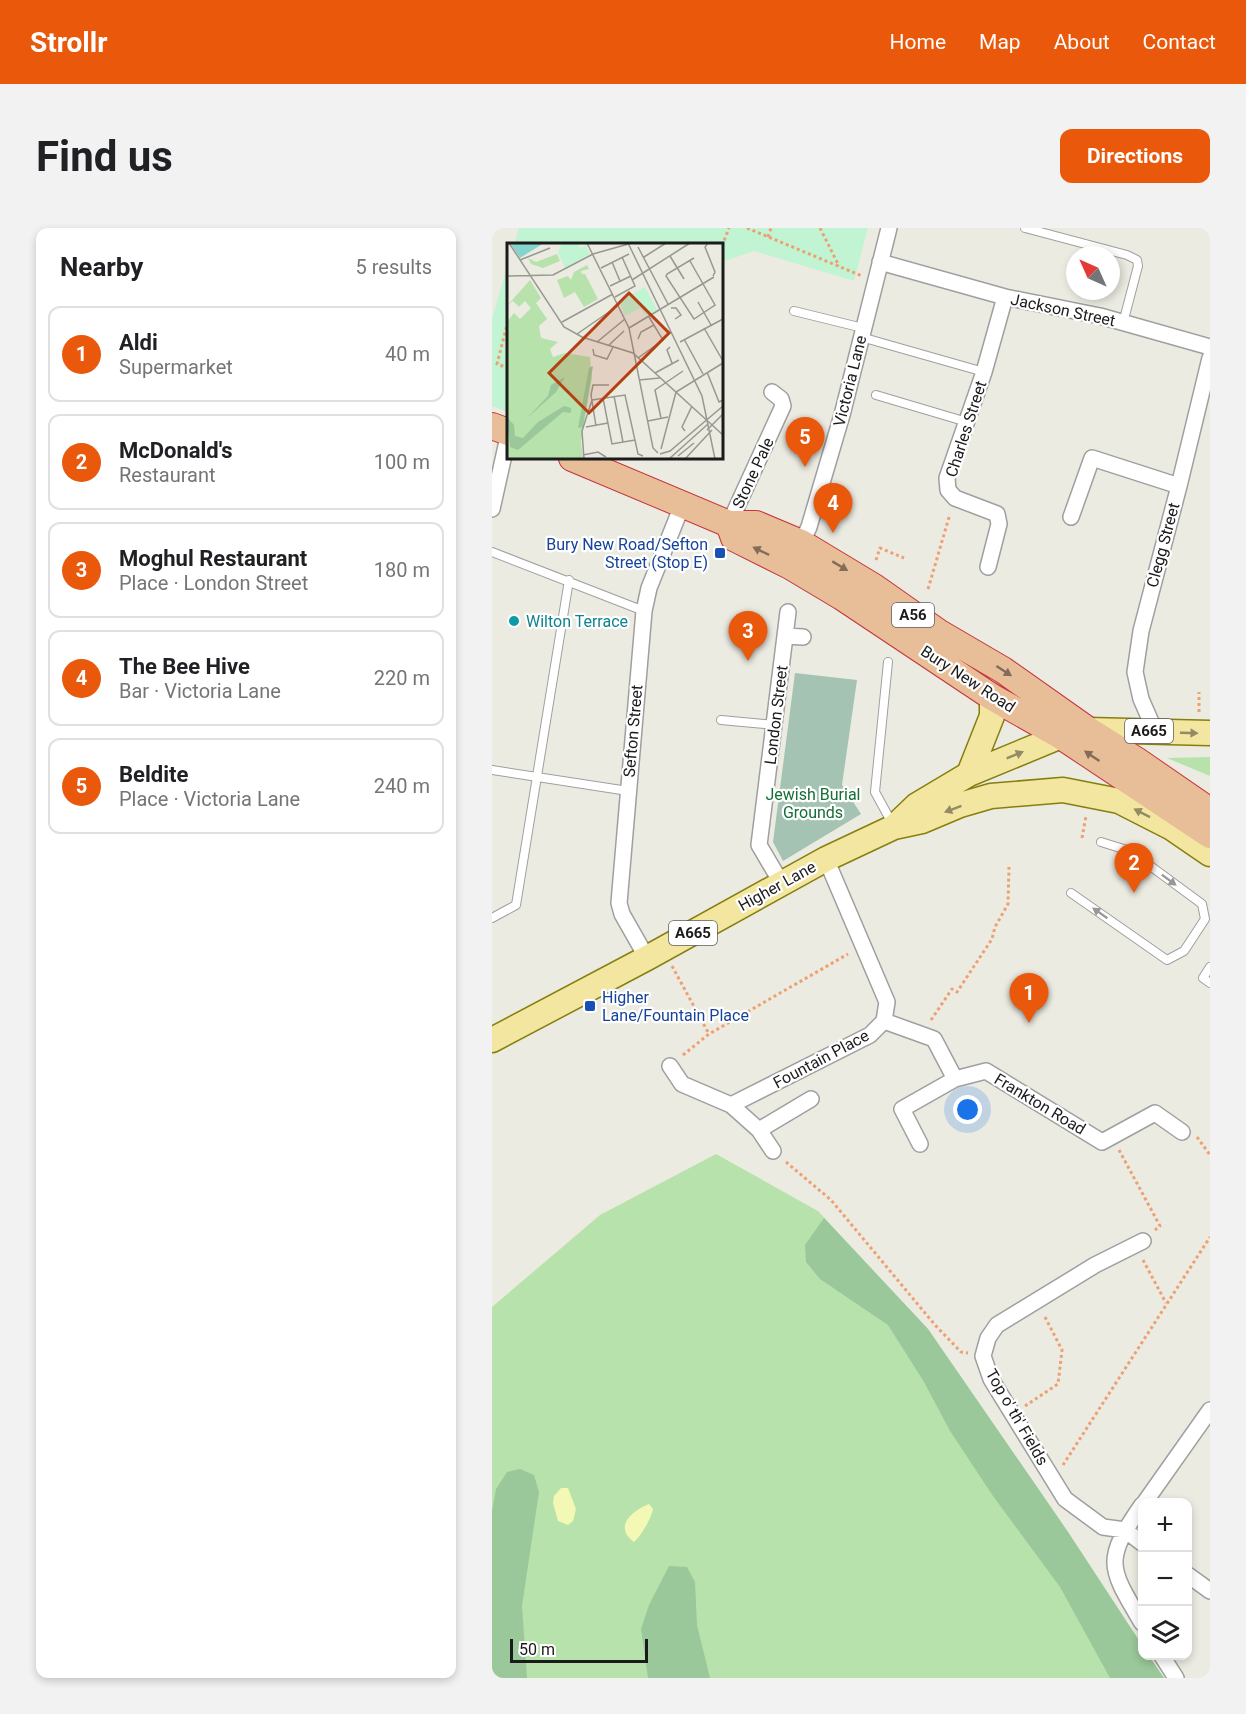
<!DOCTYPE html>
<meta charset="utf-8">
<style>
body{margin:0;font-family:Roboto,sans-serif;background:#f2f2f2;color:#202124}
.controls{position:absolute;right:18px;bottom:18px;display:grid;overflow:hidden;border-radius:12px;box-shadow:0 3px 9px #0003}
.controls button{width:54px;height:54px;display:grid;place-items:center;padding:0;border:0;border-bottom:2px solid #e0e0e0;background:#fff;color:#202124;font:30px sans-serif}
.compass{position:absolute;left:574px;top:18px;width:54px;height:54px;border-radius:50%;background:#fff;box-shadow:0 3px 9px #0003;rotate:315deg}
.scale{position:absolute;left:18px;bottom:15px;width:138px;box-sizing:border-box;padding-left:6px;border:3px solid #1b1b1b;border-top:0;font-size:16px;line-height:21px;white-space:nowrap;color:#1b1b1b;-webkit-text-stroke:4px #fff;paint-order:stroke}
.you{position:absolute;left:476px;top:882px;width:21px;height:21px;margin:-15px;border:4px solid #fff;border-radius:50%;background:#1a73e8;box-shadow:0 0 0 9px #1a73e833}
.badge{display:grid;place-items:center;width:39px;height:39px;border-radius:50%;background:#ea580c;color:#fff;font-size:20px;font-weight:700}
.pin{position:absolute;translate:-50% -50px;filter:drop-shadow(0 2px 3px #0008)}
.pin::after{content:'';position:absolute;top:32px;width:21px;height:18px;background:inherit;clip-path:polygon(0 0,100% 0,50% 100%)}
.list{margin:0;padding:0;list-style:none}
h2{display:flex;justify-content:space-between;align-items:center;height:78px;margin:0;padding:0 24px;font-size:26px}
h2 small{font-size:20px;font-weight:400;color:#757577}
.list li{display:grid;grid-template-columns:39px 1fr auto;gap:18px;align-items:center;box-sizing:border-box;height:96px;margin:0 12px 12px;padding:0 12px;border:2px solid #e0e0e0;border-radius:12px}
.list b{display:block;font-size:22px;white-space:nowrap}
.list p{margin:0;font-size:20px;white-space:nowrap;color:#757577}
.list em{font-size:20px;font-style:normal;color:#757577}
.icon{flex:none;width:33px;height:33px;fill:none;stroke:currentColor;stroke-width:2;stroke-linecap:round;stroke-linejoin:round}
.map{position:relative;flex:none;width:718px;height:1450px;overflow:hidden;border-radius:12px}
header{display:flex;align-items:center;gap:36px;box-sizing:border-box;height:84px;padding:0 30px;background:#ea580c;color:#fff}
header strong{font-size:28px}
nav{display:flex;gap:33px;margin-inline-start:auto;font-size:21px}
.intro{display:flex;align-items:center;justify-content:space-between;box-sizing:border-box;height:144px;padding:0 36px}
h1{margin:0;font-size:42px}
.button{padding:15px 27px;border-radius:12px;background:#ea580c;color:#fff;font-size:21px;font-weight:700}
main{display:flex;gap:36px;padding:0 36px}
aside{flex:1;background:#fff;border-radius:12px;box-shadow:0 3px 9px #0003}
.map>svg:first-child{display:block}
.grass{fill:#b7e2ab}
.forest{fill:#9ac89a}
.sand{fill:#f3f8b4}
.cemetery{fill:#a5c3b2}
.park{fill:#c1f4d3}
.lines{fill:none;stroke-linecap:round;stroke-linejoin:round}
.service-casing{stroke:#9f9f9f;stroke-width:10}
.minor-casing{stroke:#9f9f9f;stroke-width:18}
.primary-casing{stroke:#867f0d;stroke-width:27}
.trunk-casing{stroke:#c6333c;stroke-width:28}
.path{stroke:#eda172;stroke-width:3;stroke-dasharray:3 3;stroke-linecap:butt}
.service{stroke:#fff;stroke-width:8}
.minor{stroke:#fff;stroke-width:15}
.primary{stroke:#f3e6a0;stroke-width:24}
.trunk{stroke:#e8be98;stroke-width:26}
.oneway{fill:#826c5a}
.oneway2{fill:#928b64}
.oneway3{fill:#989898}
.transit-dot{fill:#1a4fb4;stroke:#fff;stroke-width:2}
.culture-dot{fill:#0f9aa8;stroke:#fff;stroke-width:2}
.labels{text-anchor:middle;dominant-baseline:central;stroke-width:4.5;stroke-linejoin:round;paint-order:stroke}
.shield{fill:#fff;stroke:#5f5f5f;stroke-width:1.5}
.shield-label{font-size:15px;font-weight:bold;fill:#1b1b1b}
.street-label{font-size:16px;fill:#1b1b1b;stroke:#fff}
.transit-label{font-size:16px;fill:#164399;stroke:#fff;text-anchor:end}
.culture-label{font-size:16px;fill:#0d838f;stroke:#fff;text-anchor:start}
.park-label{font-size:16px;fill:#146e35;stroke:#fff}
.inset-road{fill:none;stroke:#989892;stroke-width:1.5}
.view{fill:#b53f11;fill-opacity:0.15;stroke:#b53f11;stroke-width:3}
.inset-edge{fill:none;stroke:#1b1b1b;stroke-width:3}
</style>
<header>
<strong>Strollr</strong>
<nav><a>Home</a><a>Map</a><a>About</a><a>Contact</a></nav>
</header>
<div class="intro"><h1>Find us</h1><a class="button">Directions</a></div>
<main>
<aside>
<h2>Nearby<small>5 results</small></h2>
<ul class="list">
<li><span class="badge">1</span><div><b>Aldi</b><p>Supermarket</p></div><em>40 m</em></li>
<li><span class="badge">2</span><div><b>McDonald's</b><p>Restaurant</p></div><em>100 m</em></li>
<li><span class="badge">3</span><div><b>Moghul Restaurant</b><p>Place · London Street</p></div><em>180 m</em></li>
<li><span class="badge">4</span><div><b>The Bee Hive</b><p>Bar · Victoria Lane</p></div><em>220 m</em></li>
<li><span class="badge">5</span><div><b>Beldite</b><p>Place · Victoria Lane</p></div><em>240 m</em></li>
</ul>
</aside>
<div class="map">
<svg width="718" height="1450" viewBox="0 0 718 1450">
<rect width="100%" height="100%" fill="#ecebe2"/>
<path class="grass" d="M718 529V548L675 530Z
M224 926 326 983 436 1101 576 1304 650 1417V1428H657L672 1450H0V1079L108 987Z"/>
<path class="forest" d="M332 990 436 1101 576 1304 650 1417V1428H657L672 1450H618L568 1359 501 1268 458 1203 432 1154 396 1097 328 1051 314 1034 313 1017Z
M28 1241 42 1247 47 1264 30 1378 35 1450H0V1283L4 1261 15 1244Z
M177 1338 195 1339 203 1354 205 1397 218 1450H156L149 1401 157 1377Z"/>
<path class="sand" d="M69 1260H76L84 1281 81 1293 76 1297 66 1293 61 1275 62 1268Z
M157 1276 161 1281C159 1291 149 1308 142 1314 121 1298 140 1283 157 1276Z"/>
<path class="cemetery" d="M303 445 365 452 350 557 369 586 291 633 281 614Z"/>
<path class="park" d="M27 0H376L362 53 262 23 230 34V16H22Z
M16 35V184L0 178V91Z"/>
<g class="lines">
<defs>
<path id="service" d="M533 0 635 27 645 32 646 38 631 95
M302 83 371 100
M369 109 492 144
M384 167 475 194
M0 324 152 383
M396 434 383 564 400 595
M229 492 283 497
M0 542 136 563
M579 665 675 732 692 723 713 691 710 676 638 623 609 614
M0 690 24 677 77 352
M718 739 711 750 718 755"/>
<path id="minor" d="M388 34 513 69 608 88 718 119
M0 281 16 209
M579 289 600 230 687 258
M237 296 291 178 289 171 280 164
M306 322 317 299 350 187 397 0
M496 339 507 296 505 286 463 270 456 262 455 250 492 144 513 69
M293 408 311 409
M663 503 649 471 643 444 649 403 687 258 718 130
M290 656 267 617 296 384
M155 730 130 686 127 675 152 383 157 360 191 275
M392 793 442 811 463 851 410 881 428 916
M178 838 190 856 239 877 378 807 392 793 395 774 334 631
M463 851 494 843 610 914 663 885 690 904
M239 877 267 902 281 923
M267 902 319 871
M653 1274 718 1182
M650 1277C611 1333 617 1339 650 1395
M650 1315 633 1302 611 1299 573 1271 499 1151 491 1128 496 1110 505 1097 603 1037 651 1013
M696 1347 718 1363
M670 1428 684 1450"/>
<path id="primary" d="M477 546 500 488V469
M402 599 430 593 468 577 499 568 571 562 627 573 680 600 718 626
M0 812 155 730 334 631 402 599 425 577 477 546 569 508 596 502 718 505"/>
<path id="trunk" d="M0 198 16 204
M80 230 237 296H264L309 315 382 359 446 404 511 442 596 502 644 532 718 583
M237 296 242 310 298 338 350 369 500 469 569 508 718 607"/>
</defs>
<use href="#service" class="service-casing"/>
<use href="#minor" class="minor-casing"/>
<use href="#primary" class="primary-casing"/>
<use href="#trunk" class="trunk-casing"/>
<path class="path" d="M255 0 370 48
M328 0 347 38
M276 9 279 0
M230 18 237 0
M16 93 5 136 16 140
M384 332 388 320 412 330
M436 361 458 286
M707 484V464
M590 610 594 588
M180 738 217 806
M439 792 460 761 465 764 500 711 503 699 516 676 517 639
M191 827 217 806 356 726
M705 909 718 927
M627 922 668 998 663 1002
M294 934 339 972 443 1097 469 1124 476 1125
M651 1032 674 1075
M533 1178 566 1156 570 1122 552 1087
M571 1237 718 1009"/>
<use href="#service" class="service"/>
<use href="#minor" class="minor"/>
<use href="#primary" class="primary"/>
<use href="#trunk" class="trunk"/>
</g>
<defs><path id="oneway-solid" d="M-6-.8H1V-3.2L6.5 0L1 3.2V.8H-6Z" transform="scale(1.5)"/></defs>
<g class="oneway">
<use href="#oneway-solid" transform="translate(269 323) rotate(-154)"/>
<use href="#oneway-solid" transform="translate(348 338) rotate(31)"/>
<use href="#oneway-solid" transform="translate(512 443) rotate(33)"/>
<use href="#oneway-solid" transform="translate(600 528) rotate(-146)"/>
</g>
<g class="oneway2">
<use href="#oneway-solid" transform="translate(697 505) rotate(2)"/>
<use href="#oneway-solid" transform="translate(523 527) rotate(-22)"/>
<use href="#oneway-solid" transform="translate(461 581) rotate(159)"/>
<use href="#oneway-solid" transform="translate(650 585) rotate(-153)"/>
</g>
<g class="oneway3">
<use href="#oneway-solid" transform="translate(677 652) rotate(37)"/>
<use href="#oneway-solid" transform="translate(608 685) rotate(-145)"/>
</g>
<g class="transit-dot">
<rect x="222" y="319" width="12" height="12" rx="3"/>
<rect x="92" y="772" width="12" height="12" rx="3"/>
</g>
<circle class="culture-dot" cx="22" cy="393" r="6"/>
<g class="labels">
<g class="shield">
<rect x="400" y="375" width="42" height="24" rx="4.5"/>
<rect x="633" y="491" width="48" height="24" rx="4.5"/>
<rect x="177" y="693" width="48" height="24" rx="4.5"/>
</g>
<g class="shield-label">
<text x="421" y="387">A56</text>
<text x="657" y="503">A665</text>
<text x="201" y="705">A665</text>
</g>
<g class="street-label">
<text transform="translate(571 82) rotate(12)">Jackson Street</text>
<text transform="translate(358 153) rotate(-76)">Victoria Lane</text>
<text transform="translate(474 201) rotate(-72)">Charles Street</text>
<text transform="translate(261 245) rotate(-65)">Stone Pale</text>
<text transform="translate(671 317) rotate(-75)">Clegg Street</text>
<text transform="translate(476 451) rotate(33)">Bury New Road</text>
<text transform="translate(284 487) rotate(-83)">London Street</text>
<text transform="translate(141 503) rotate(-85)">Sefton Street</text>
<text transform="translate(285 658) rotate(-29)">Higher Lane</text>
<text transform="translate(329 831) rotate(-28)">Fountain Place</text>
<text transform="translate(548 876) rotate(31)">Frankton Road</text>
<text transform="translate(525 1189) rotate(60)">Top o' th' Fields</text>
</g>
<g class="transit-label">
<text x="216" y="316">Bury New Road/Sefton<tspan x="216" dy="18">Street (Stop E)</tspan></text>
<text x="110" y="769" text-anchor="start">Higher<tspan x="110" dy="18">Lane/Fountain Place</tspan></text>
</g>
<g class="culture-label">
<text x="34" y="393">Wilton Terrace</text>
</g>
<g class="park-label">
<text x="321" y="566">Jewish Burial<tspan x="321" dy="18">Grounds</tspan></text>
</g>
</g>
<g transform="translate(15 15)">
<rect width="216" height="216" fill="#ecebe2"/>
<path d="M50 11 53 18 36 25 24 21 21 15 29 19ZM80 22 82 26 74 28 75 31H78L91 56 77 64 68 49 57 55 50 37 61 33 64 37 67 29ZM23 37 34 55 29 60 40 76 32 83 34 95 51 99 43 106 46 114 58 110 83 114 85 135 74 199 76 216H0V79L7 70 13 76 24 65 18 58 12 64 6 58 0 63Z" fill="#b7e2ab"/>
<path d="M86 123 76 184 71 185 82 125ZM58 134 49 149 19 176 41 153 44 142ZM57 163 64 165V170L56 169 11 207 3 204 0 174 7 182 8 193 16 195 31 179Z" fill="#9ac89a"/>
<path d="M55 0H71L73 5 79 2 83 11 58 25 51 9ZM138 44 150 67 139 73 133 65 118 73 112 58Z" fill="#c1f4d3"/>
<path d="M3 0H37L13 15Z" fill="#86d5cc"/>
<path class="inset-road" d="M2 0 57 84 75 94 126 110 216 192M80 0 122 85 146 205 151 210M121 0 195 153 208 216M201 0 198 4 208 29 206 33M131 4 161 61M163 13 177 36M137 14 159 0M13 17 43 5M183 18 208 62 187 76 159 33 160 31 187 15M105 19 113 38M94 25 122 11M0 33 46 32 86 11 125 0M125 37 183 0M103 43 124 33M108 54 128 43 115 14M191 59 204 82M164 65H169L174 72 168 76M55 79 106 51M122 85 207 34M197 85 216 118M70 91 112 62M131 96 134 89 147 82M177 96 196 131M90 99 118 76M173 99 216 76M102 102 117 88M163 104 160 107 165 120M86 106 87 112 100 116 106 104M131 115 156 97 142 74M200 129 212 159 216 157M148 130 172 117M132 137 153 135M107 153 116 199M96 155 105 201 128 197M85 157 118 152 131 211 136 213M154 175 148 147 176 128M141 178 161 174M89 183 84 152 86 142H102M79 184 101 180M200 187 216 171M178 188 175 184 185 163M154 206 169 149 216 120M153 211 163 208 216 163M76 212 91 209 99 214M171 213 187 200M77 216 75 188 85 157M162 216 201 181M178 216 205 187"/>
<path class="view" d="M122 50 162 90 82 170 42 130Z"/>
<rect width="216" height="216" class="inset-edge"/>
</g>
</svg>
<div class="controls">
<button>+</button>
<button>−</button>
<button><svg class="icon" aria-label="layers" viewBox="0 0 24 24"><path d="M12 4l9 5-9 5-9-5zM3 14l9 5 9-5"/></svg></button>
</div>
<svg class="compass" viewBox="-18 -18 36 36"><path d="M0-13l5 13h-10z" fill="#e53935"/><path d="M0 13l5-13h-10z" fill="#757577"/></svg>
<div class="scale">50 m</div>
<div class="you"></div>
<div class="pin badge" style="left:537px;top:795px">1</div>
<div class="pin badge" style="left:642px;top:665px">2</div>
<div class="pin badge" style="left:256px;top:433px">3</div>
<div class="pin badge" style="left:341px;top:305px">4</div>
<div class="pin badge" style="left:313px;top:239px">5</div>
</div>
</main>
